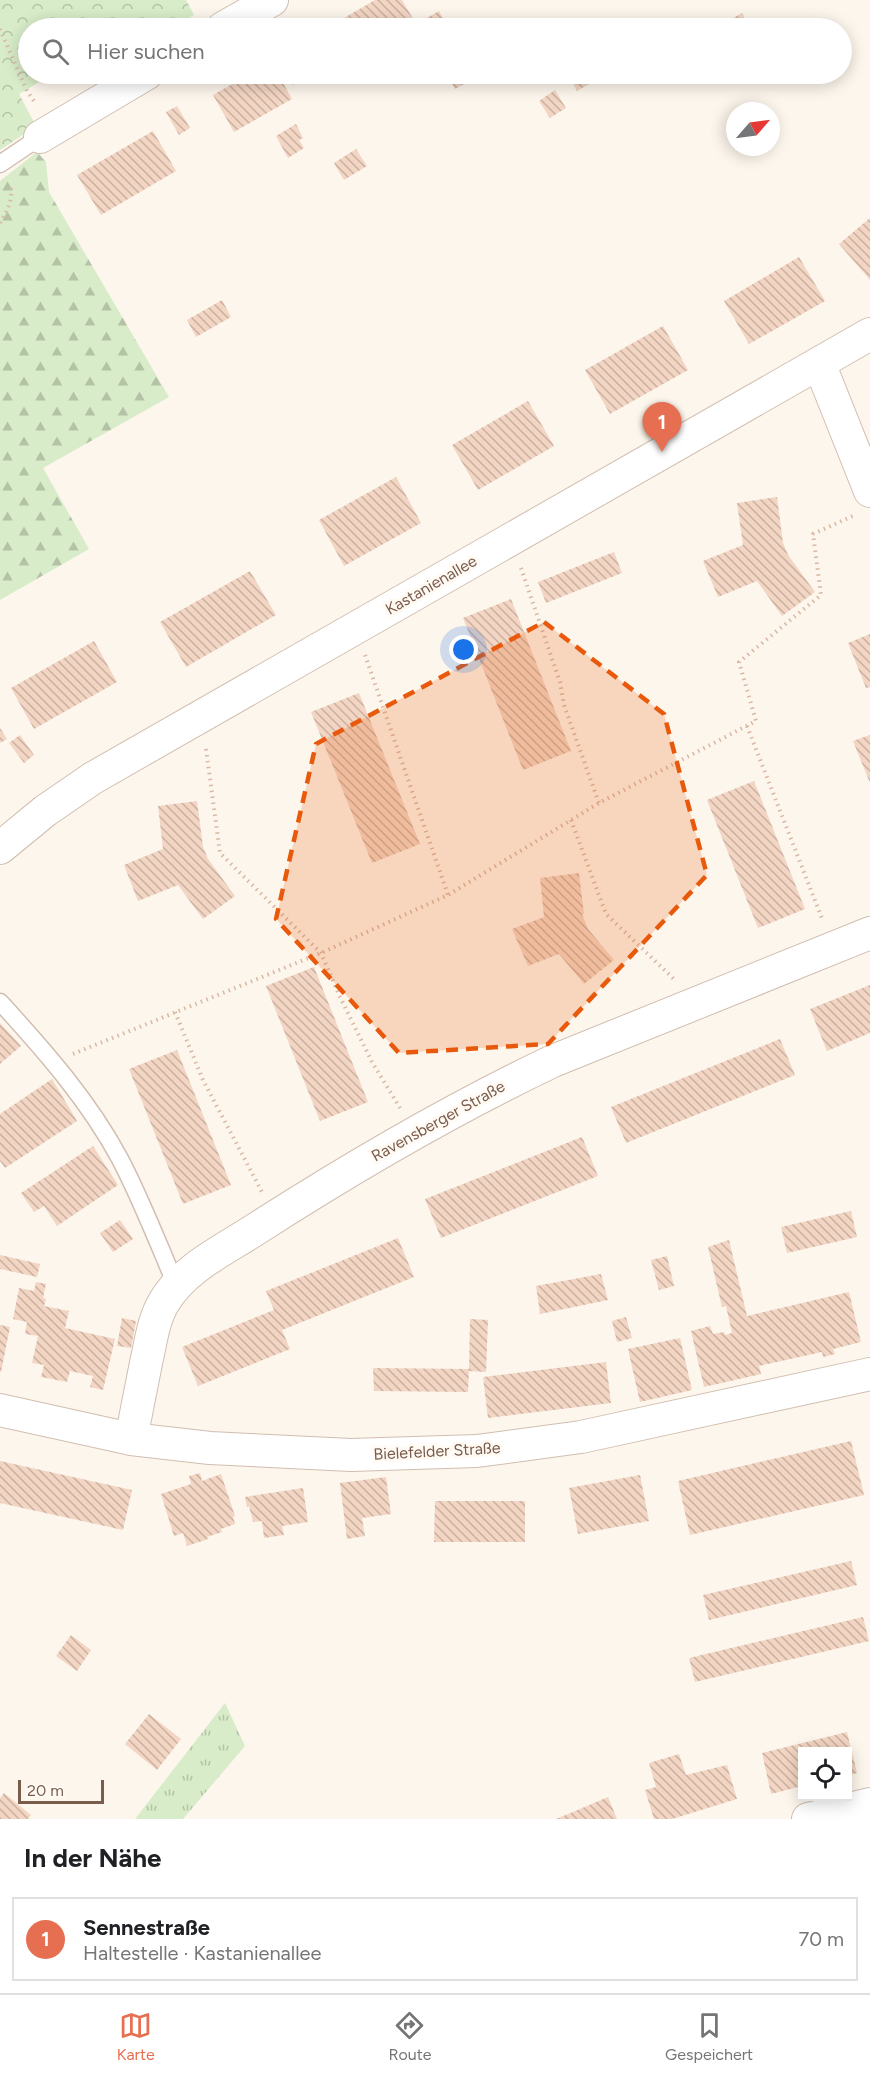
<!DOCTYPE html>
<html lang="de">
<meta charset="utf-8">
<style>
body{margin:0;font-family:Figtree,sans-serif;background:#f2f2f2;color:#202124}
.controls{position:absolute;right:18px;bottom:18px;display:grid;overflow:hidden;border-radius:0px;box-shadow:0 3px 15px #0003}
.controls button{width:54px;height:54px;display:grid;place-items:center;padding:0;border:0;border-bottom:2px solid #e0e0e0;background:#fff;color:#202124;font:30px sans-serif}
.compass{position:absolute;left:726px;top:102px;width:54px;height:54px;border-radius:50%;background:#fff;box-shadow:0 3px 15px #0003;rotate:62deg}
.scale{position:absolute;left:18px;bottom:15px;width:86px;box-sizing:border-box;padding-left:6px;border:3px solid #7a5c4d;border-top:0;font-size:16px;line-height:21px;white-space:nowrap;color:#7a5c4d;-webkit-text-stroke:4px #fffaf3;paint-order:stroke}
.you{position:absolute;left:464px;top:650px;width:21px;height:21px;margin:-15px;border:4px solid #fff;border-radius:50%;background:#1a73e8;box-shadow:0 0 0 9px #1a73e833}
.badge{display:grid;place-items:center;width:39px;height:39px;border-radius:50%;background:#e76f51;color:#fff;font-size:20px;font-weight:700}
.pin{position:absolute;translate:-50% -50px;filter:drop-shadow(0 2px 3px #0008)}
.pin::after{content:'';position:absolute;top:32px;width:21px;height:18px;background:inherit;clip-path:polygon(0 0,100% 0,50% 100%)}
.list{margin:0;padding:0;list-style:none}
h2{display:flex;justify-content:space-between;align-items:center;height:78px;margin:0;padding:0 24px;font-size:26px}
h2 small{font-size:20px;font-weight:400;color:#757577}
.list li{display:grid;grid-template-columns:39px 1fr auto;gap:18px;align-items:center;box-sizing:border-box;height:84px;margin:0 12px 12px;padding:0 12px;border:2px solid #e0e0e0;border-radius:0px}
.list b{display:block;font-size:22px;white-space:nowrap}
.list p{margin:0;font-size:20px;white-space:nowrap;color:#757577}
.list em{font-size:20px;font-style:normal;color:#757577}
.icon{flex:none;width:33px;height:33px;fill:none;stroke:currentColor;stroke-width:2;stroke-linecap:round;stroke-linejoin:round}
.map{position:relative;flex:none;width:870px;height:1819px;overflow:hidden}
.search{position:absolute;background:#fff;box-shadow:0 3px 15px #0003;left:18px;right:18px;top:18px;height:66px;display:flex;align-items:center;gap:15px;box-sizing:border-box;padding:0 21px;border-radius:33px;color:#757577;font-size:22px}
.sheet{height:174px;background:#fff}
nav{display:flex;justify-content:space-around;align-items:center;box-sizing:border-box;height:84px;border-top:2px solid #e0e0e0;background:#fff;font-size:16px;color:#757577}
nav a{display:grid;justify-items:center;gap:3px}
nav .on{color:#e76f51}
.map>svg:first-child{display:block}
.grass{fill:url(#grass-tufts)}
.forest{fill:url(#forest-firs)}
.park{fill:url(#park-crowns)}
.building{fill:url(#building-back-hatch)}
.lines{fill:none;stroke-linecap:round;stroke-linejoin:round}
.service-casing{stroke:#d1beb0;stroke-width:19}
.minor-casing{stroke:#d1beb0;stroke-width:34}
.path{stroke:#d9b8a5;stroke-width:4;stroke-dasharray:1.5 4.5;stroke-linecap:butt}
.service{stroke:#fff;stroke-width:16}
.minor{stroke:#fff;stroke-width:32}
.marked{fill:#e8590c;fill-opacity:0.2;stroke:#e8590c;stroke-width:4.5;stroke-dasharray:12 8;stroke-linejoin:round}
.labels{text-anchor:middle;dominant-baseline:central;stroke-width:6;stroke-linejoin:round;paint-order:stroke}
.street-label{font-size:16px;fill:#7a5c4d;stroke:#fffaf3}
</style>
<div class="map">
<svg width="870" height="1819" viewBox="0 0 870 1819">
<defs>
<pattern id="grass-tufts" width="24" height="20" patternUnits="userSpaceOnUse" patternTransform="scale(1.5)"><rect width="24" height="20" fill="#d8ecc9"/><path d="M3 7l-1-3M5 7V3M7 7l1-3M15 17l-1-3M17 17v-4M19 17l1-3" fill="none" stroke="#b4c2a5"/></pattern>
<pattern id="forest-firs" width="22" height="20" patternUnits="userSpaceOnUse" patternTransform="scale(1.5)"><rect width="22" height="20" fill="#d8ecc9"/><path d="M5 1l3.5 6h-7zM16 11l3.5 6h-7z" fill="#b4c2a5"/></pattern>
<pattern id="park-crowns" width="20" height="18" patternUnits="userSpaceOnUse" patternTransform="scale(1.5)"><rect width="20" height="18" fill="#d8ecc9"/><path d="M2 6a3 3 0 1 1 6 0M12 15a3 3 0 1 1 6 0" fill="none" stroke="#b4c2a5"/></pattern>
<pattern id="building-back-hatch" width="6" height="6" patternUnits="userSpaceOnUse" patternTransform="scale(1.5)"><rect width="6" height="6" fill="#f3d5c3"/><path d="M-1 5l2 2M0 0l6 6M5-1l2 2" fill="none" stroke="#cab0a1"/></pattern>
</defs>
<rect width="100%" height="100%" fill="#fdf6ec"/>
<path class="grass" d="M225 1703 245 1746 183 1819H135Z"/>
<path class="forest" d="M37 152 46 162 49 192 169 397 43 468 89 549 0 600V181Z"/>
<path class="park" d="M0 0H186L194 15 170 28H28V74H53L19 94 36 126 0 150Z"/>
<path class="building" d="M375 0H402L418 27 415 28H327Z
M439 11 448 28H428L423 20Z
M742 13 749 26 744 28H716Z
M250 74H278L292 99 234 132 213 95Z
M286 74H311L293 85Z
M447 74H470L473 79 455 89Z
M568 74H590L594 81 577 91Z
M555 90 566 108 550 118 539 101Z
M177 106 190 128 179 135 166 112Z
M296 124 303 138 299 140 304 148 288 158 276 136Z
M153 131 176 171 101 215 77 175Z
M356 149 367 166 344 180 334 163Z
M870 218V280L839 244Z
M799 257 825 301 749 344 724 301Z
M222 300 231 317 196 337 187 320Z
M663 326 688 370 610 414 585 370Z
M528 401 554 446 478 490 452 445Z
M396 477 421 523 344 566 319 520Z
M777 497 783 543 788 555 815 592 782 616 757 581 718 597 703 561 743 545 737 503Z
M614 552 622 573 546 603 538 582Z
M250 571 276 615 186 667 160 622Z
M511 599 571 751 523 770 463 618Z
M870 634V687L866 688 848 643Z
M94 641 117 682 34 729 11 688Z
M359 693 420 844 372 863 311 712Z
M0 728 7 739 0 743Z
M20 735 34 755 24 763 9 743Z
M870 735V783L853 741Z
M754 781 805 909 758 928 707 800Z
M197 801 203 847 208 859 235 896 203 919 178 885 138 901 124 865 163 849 158 806Z
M579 873 584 914H582L588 929 614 960 584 984 559 954 528 966 512 929 544 917 540 878Z
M314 967 368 1102 320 1121 266 986Z
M870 985V1033L827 1051 810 1009Z
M0 1023 21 1046 0 1064Z
M780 1039 795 1075 626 1143 611 1107Z
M177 1050 231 1185 183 1204 129 1069Z
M52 1079 77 1121 5 1168 0 1161V1114Z
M582 1137 598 1176 441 1238 425 1199Z
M93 1146 118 1185 57 1226 44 1206 34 1212 21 1193Z
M851 1211 857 1237 787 1253 781 1227Z
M120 1220 133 1239 113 1252 100 1233Z
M398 1238 414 1277 282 1330 290 1349 198 1386 182 1347 274 1310 266 1291Z
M729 1240 747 1316 849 1292 861 1342 833 1349 835 1354 823 1357 822 1352 759 1366 761 1374 704 1387 691 1331 710 1326 713 1334 724 1332 725 1335 732 1333 726 1306 722 1307 708 1247Z
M0 1255 40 1264 37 1277 0 1269Z
M667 1256 674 1286 659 1290 651 1260Z
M601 1274 608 1300 540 1314 536 1286Z
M36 1282 46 1284 43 1298 46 1299 44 1306 69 1311 65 1328 115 1339 103 1390 90 1387 93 1376 70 1371 67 1382 41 1377 44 1365 32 1363 38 1336 25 1334 27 1322 13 1319 19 1288 34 1291Z
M626 1317 632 1338 617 1342 612 1321Z
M122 1318 136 1321 131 1348 117 1346Z
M470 1319 488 1320 486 1372 469 1371 468 1392 374 1391 373 1368 469 1369Z
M0 1325 10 1327 1 1372H0Z
M680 1338 692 1390 640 1402 628 1349Z
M606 1362 611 1403 488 1418 483 1377Z
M851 1441 864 1495 690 1535 678 1481Z
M0 1461 132 1490 123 1530 0 1503Z
M200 1473 202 1481 221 1474 235 1516 233 1517 235 1524 221 1529 222 1532 207 1537 208 1539 187 1546 183 1533 174 1536 161 1494 191 1484 189 1476Z
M640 1475 649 1521 578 1534 569 1488Z
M386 1477 391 1514 362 1518 365 1536 347 1539 340 1483Z
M303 1488 308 1522 282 1526 284 1535 264 1538 262 1521 253 1522 249 1506 247 1507 245 1497Z
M435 1501H525V1542H434Z
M851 1561 857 1585 709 1620 703 1595Z
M863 1617 869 1641 695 1682 689 1658Z
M71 1635 91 1650 77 1671 56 1656Z
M149 1714 181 1739 157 1770 125 1744Z
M847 1732 857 1773 848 1776V1752H802V1786L771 1794 762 1753Z
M679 1754 686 1775 727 1765 737 1799 672 1819H654L645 1790 656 1787 649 1763Z
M4 1793 31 1815 28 1819H0V1798Z
M608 1797 617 1819H556L568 1814Z"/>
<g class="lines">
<defs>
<path id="service" d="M0 164 40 137
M0 1002C44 1050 89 1101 120 1159 141 1199 158 1243 176 1285"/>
<path id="minor" d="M223 28 272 0
M40 137 146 74
M819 363 870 491
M0 848 45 811 93 778 870 334
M0 1410 131 1439 210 1448 351 1455 477 1451 581 1437 870 1374
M131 1439C136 1413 141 1388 146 1363 151 1342 153 1320 164 1302 184 1268 224 1250 256 1229 351 1168 450 1110 553 1061L870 933
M808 1819 870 1804"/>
</defs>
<use href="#service" class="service-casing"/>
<use href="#minor" class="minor-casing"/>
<path class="path" d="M0 29 27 91 36 104
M0 223C7 211 14 199 10 184
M521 568 560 682 564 705 599 803
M365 655 448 895
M747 726 823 921
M206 749 220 853 321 953 340 997 372 1062 400 1108
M571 820 606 914 676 981
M175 1012 203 1080 262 1192
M73 1054 321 953 448 895 599 803 756 721 739 662 821 595 813 534 855 515"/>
<use href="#service" class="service"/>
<use href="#minor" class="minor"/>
</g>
<path class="marked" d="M544 622 664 714 707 875 548 1044 399 1053 276 919 316 744Z"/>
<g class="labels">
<g class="street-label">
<text transform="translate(431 585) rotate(-30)">Kastanienallee</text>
<text transform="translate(438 1121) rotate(-29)">Ravensberger Straße</text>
<text transform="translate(437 1451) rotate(-3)">Bielefelder Straße</text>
</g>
</g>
</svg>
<div class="controls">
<button><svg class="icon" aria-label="locate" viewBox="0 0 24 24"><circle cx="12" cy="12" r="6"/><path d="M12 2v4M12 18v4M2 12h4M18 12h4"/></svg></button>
</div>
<svg class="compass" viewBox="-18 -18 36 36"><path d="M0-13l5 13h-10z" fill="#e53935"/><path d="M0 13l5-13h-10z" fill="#757577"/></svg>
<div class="scale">20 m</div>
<div class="you"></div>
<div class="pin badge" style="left:662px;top:452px">1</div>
<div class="search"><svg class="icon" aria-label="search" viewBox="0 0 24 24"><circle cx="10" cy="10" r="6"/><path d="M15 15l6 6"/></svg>Hier suchen</div>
</div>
<section class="sheet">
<h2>In der Nähe<small></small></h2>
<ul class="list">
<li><span class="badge">1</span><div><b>Sennestraße</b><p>Haltestelle · Kastanienallee</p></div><em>70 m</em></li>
</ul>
</section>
<nav>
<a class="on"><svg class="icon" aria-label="map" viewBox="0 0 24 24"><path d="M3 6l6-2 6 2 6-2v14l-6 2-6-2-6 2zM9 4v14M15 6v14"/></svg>Karte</a>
<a><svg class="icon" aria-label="directions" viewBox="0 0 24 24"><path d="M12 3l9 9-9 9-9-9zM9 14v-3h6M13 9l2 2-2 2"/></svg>Route</a>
<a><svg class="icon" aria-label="saved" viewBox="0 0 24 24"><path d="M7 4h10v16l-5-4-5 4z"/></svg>Gespeichert</a>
</nav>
